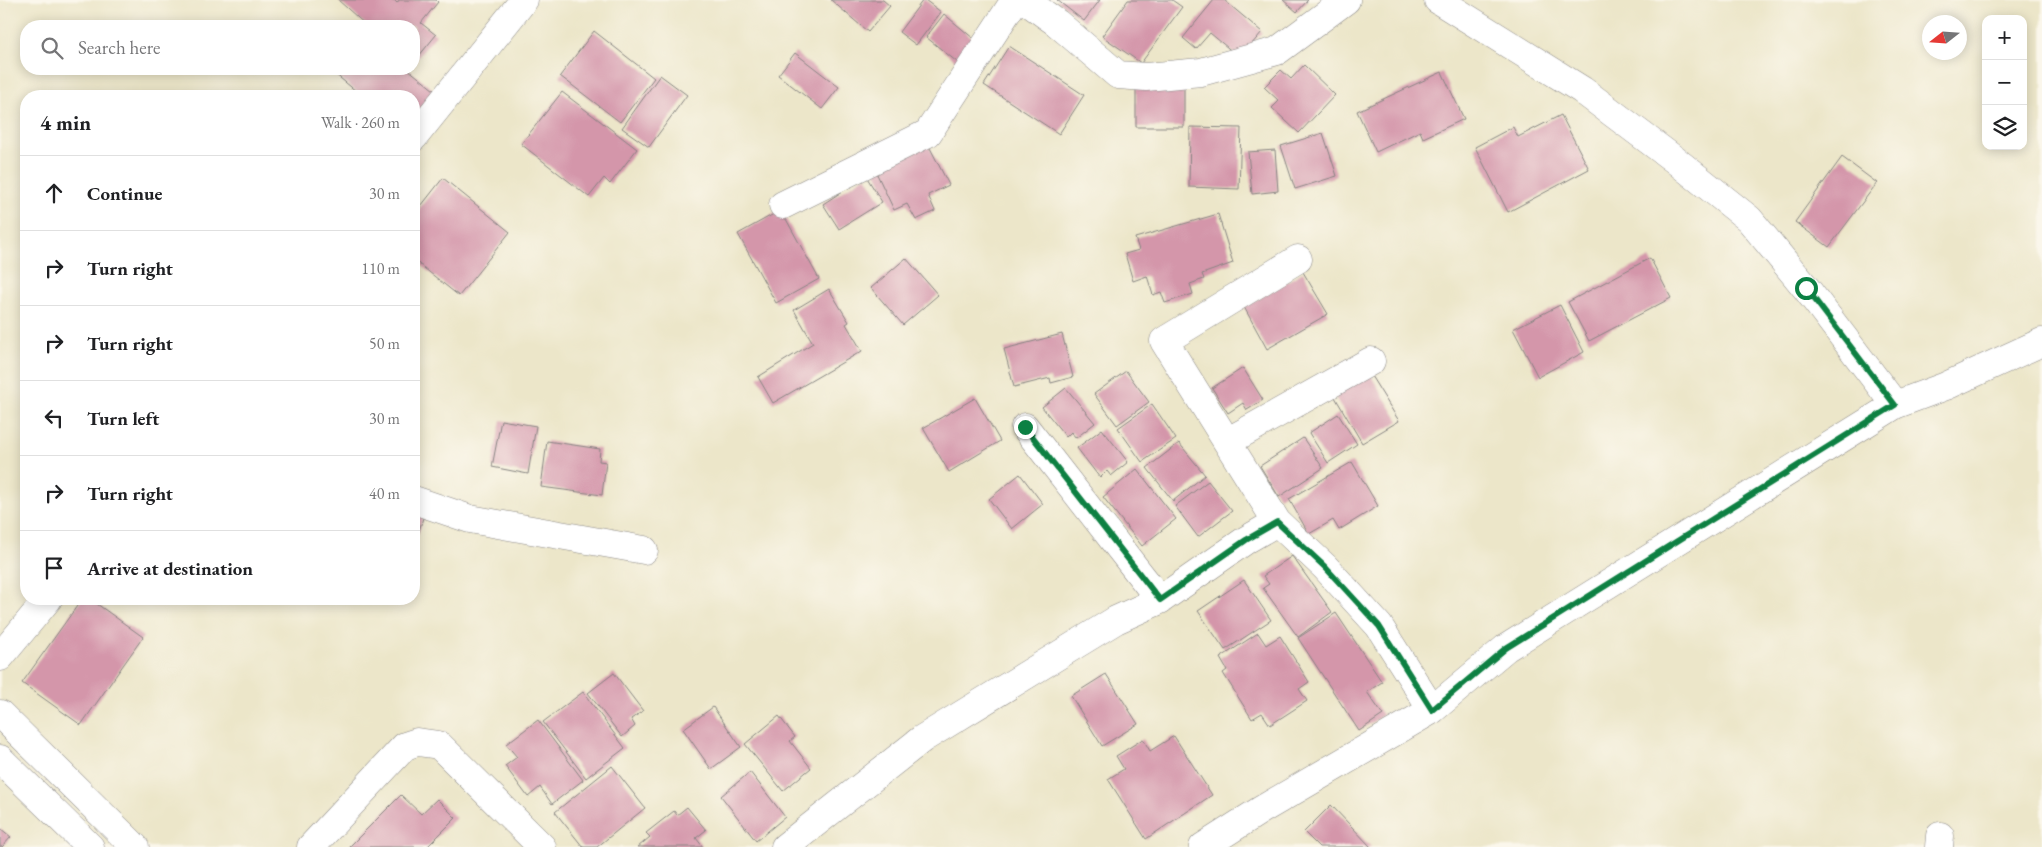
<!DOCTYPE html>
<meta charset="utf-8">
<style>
body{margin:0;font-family:"EB Garamond",serif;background:#f6f6f6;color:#202124}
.controls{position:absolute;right:15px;top:15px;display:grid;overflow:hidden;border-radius:10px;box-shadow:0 2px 12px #0003}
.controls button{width:45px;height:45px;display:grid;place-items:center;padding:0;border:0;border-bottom:1px solid #e0e0e0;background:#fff;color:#202124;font:25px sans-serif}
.compass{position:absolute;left:1922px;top:15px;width:45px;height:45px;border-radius:50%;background:#fff;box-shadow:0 2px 12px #0003;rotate:253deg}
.stop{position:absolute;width:15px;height:15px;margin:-11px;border:4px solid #0b8043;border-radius:50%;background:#fff}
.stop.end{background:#0b8043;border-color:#fff;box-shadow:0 1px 5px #0008}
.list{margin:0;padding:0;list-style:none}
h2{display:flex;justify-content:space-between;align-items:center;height:65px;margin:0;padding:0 20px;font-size:21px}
h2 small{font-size:16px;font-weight:400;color:#757577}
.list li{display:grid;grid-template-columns:32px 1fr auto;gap:15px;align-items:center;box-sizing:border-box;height:75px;padding:0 20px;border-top:1px solid #e0e0e0}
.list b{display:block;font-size:19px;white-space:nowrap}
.list em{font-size:16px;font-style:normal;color:#757577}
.icon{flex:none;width:28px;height:28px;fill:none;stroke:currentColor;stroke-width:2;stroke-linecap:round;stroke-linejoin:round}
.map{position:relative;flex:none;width:2042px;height:847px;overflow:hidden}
.search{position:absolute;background:#fff;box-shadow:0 2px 12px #0003;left:20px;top:20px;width:400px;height:55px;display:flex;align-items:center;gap:12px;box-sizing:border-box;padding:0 18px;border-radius:20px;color:#757577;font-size:19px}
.panel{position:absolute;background:#fff;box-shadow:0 2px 12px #0003;left:20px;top:90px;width:400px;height:515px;border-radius:20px}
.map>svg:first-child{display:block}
.building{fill:#d496aa}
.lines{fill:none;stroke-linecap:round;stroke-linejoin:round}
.minor-casing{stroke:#878482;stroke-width:29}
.minor{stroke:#fff;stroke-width:28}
.route{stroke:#0b8043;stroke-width:6}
</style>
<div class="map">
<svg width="2042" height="847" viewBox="0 0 2042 847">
<rect width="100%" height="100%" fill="#fbf7ec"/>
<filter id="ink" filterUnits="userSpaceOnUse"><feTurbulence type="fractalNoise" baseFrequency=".02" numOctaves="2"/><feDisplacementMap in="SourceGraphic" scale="10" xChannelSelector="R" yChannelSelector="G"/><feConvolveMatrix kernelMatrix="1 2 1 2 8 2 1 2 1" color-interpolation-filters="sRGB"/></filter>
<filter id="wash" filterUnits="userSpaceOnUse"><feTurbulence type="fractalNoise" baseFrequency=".0096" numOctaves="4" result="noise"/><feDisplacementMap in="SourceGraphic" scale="20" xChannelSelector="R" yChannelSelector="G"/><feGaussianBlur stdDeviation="1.12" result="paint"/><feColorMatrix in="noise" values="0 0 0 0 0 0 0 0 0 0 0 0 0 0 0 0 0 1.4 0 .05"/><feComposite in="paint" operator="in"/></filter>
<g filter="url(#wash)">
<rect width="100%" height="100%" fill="#ece6c9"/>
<g id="blocks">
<path class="building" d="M338 0H394L397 3 399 0H436L438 2 421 23 436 35 414 62V26H367Z
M831 0H883L890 6 868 32Z
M923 0H925L941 12 916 45 899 32Z
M1057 0H1100L1084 21Z
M1128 0H1172L1182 7 1141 63 1102 36Z
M1214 0H1224L1262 32 1240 58 1210 33 1196 49 1183 38Z
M1283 0H1308L1297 12Z
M944 14 980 44 962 66 926 37Z
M594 31 654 78 620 122 560 76Z
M1009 46 1084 95 1059 134 984 85Z
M795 53 839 87 822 109 778 75Z
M1304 65 1335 95 1299 133 1272 108 1279 101 1264 87 1281 70 1291 79Z
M329 69H408L434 90 417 112 414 109V96H398L394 92 390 96H362Z
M1442 72 1464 119 1423 138 1420 131 1376 152 1357 111Z
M660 75 687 95 649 147 622 128Z
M1136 86H1184V127H1136Z
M278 90 286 96H272Z
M562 92 637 149 610 184 604 178 589 197 521 144Z
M1561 115 1589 169 1508 212 1475 147 1513 127 1518 137Z
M1190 127 1241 128 1239 189 1189 187Z
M1323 133 1337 176 1295 189 1281 146Z
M928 144 949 185 928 195 935 211 916 220 907 204 894 210 875 170Z
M1275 150 1278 191 1252 194 1248 152Z
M1842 157 1877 183 1829 247 1795 222Z
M866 176 882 202 839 229 823 204Z
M443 178 510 232 459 296 414 260V215Z
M781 210 819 279 776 303 738 234Z
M1218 214 1233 263 1202 274 1204 279 1190 284 1193 294 1165 303 1161 292 1153 295 1147 276 1133 281 1125 254 1139 250 1135 238Z
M906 258 938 295 903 325 871 288Z
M1650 258 1671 298 1589 341 1568 302Z
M1303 272 1328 314 1267 349 1244 307Z
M829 289 849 322 846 324 862 351 773 403 758 377 813 343 794 310Z
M1560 305 1584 352 1538 377 1513 329Z
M1062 334 1073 377 1051 383 1050 378 1014 387 1004 349Z
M1243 368 1263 400 1247 410 1243 403 1228 413 1212 388Z
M1126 371 1149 402 1117 425 1094 394Z
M1368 371 1399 421 1362 443 1332 392Z
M1066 388 1095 423 1076 438 1071 432 1066 437 1042 407Z
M975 398 1000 441 949 472 923 428Z
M1152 404 1176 439 1142 462 1118 428Z
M1338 414 1357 444 1328 463 1309 433Z
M501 420 536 426 528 474 492 467Z
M1102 429 1128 462 1111 476 1107 471 1100 478 1077 448Z
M1303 438 1323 468 1279 497 1260 466Z
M547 441 600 449 599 461 606 462 602 495 541 487Z
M1179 443 1205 475 1173 501 1147 468Z
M1352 462 1378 506 1339 530 1333 520 1309 534 1289 499Z
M1137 469 1176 519 1142 546 1103 497Z
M1020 474 1043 504 1012 529 989 499Z
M1208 481 1232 511 1198 537 1175 506Z
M414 508 425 511 417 538 414 537Z
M1292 556 1332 612 1298 637 1263 588 1269 584 1263 576Z
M1244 580 1271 620 1225 650 1198 611Z
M82 599H90L143 637 81 725 22 683Z
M1336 613 1382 682 1367 692 1383 715 1359 731 1298 638Z
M1258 633 1266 645 1280 636 1309 682 1299 689 1307 701 1270 725 1262 713 1252 719 1223 673 1227 670 1220 658Z
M614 673 643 711 631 719 635 726 622 737 588 693Z
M1106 674 1138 724 1102 746 1071 696Z
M583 692 625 748 586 778 543 722Z
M713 707 741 747 711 769 683 729Z
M779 716 795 737 790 741 811 768 783 791 745 744Z
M538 720 583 780 552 804 540 787 528 797 505 766 517 757 506 744Z
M1174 736 1212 795 1146 839 1108 779 1124 769 1116 756 1143 739 1150 751Z
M612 766 645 808 597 847H583L555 812Z
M750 772 785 817 756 841 721 796Z
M401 795 421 814 437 799 456 818 427 847H349Z
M1331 805 1371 847H1319L1304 832Z
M687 807 706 830 696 838 703 847H638L650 837 646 833 674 811 677 815Z
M0 828 11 837 2 847H0Z"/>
</g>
</g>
<g filter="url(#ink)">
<use href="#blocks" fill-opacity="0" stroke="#878482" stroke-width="1"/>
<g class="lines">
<defs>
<path id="minor" d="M1025 0 1057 23 1118 75 1146 77 1201 72 1277 51 1346 0
M1438 0 1582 90 1675 160 1749 219 1806 288 1895 405
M414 137 524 0
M783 205 928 133 1015 0
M1298 259 1164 341 1277 522 1325 567 1379 626 1432 710
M1025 427 1160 600
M1227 442 1371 361
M414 500 470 519 644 550
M0 657 48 599
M0 714 135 847
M0 759 90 847
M311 847 405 746 417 742 439 745 542 847
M785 847 922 739 1116 620 1160 600 1246 540 1277 522
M1203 847 1261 810 1432 710 1506 648 1895 405 1946 386 2042 342
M1939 847 1940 836"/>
</defs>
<use href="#minor" class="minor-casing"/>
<use href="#minor" class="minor"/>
</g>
</g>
<g class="lines" filter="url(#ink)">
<path class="route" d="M1025 427 1160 600 1246 540 1277 522 1325 567 1379 626 1432 710 1506 648 1895 405 1806 288"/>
</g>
</svg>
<div class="controls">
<button>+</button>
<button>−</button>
<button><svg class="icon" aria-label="layers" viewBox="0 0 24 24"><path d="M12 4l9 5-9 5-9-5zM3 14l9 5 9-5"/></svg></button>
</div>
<svg class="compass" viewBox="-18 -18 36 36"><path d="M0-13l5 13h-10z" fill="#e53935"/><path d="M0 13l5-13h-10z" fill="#757577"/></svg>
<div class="stop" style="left:1806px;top:288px"></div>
<div class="stop end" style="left:1025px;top:427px"></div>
<div class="search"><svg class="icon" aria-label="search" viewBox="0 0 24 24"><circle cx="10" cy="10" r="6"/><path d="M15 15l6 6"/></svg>Search here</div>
<section class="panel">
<h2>4 min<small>Walk · 260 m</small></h2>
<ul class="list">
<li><svg class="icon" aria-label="ahead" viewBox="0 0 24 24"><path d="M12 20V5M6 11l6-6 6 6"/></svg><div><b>Continue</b></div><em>30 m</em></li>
<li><svg class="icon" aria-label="right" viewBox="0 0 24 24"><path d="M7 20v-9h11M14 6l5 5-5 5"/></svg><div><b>Turn right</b></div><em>110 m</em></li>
<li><svg class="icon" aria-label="right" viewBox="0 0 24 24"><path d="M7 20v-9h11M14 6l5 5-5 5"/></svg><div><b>Turn right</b></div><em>50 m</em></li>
<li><svg class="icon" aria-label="left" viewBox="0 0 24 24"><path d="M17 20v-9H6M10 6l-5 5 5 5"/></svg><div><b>Turn left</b></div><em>30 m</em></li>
<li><svg class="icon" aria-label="right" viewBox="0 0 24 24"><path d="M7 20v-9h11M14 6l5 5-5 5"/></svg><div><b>Turn right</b></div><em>40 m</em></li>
<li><svg class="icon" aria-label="arrive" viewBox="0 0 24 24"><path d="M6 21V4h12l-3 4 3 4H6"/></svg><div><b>Arrive at destination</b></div></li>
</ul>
</section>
</div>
